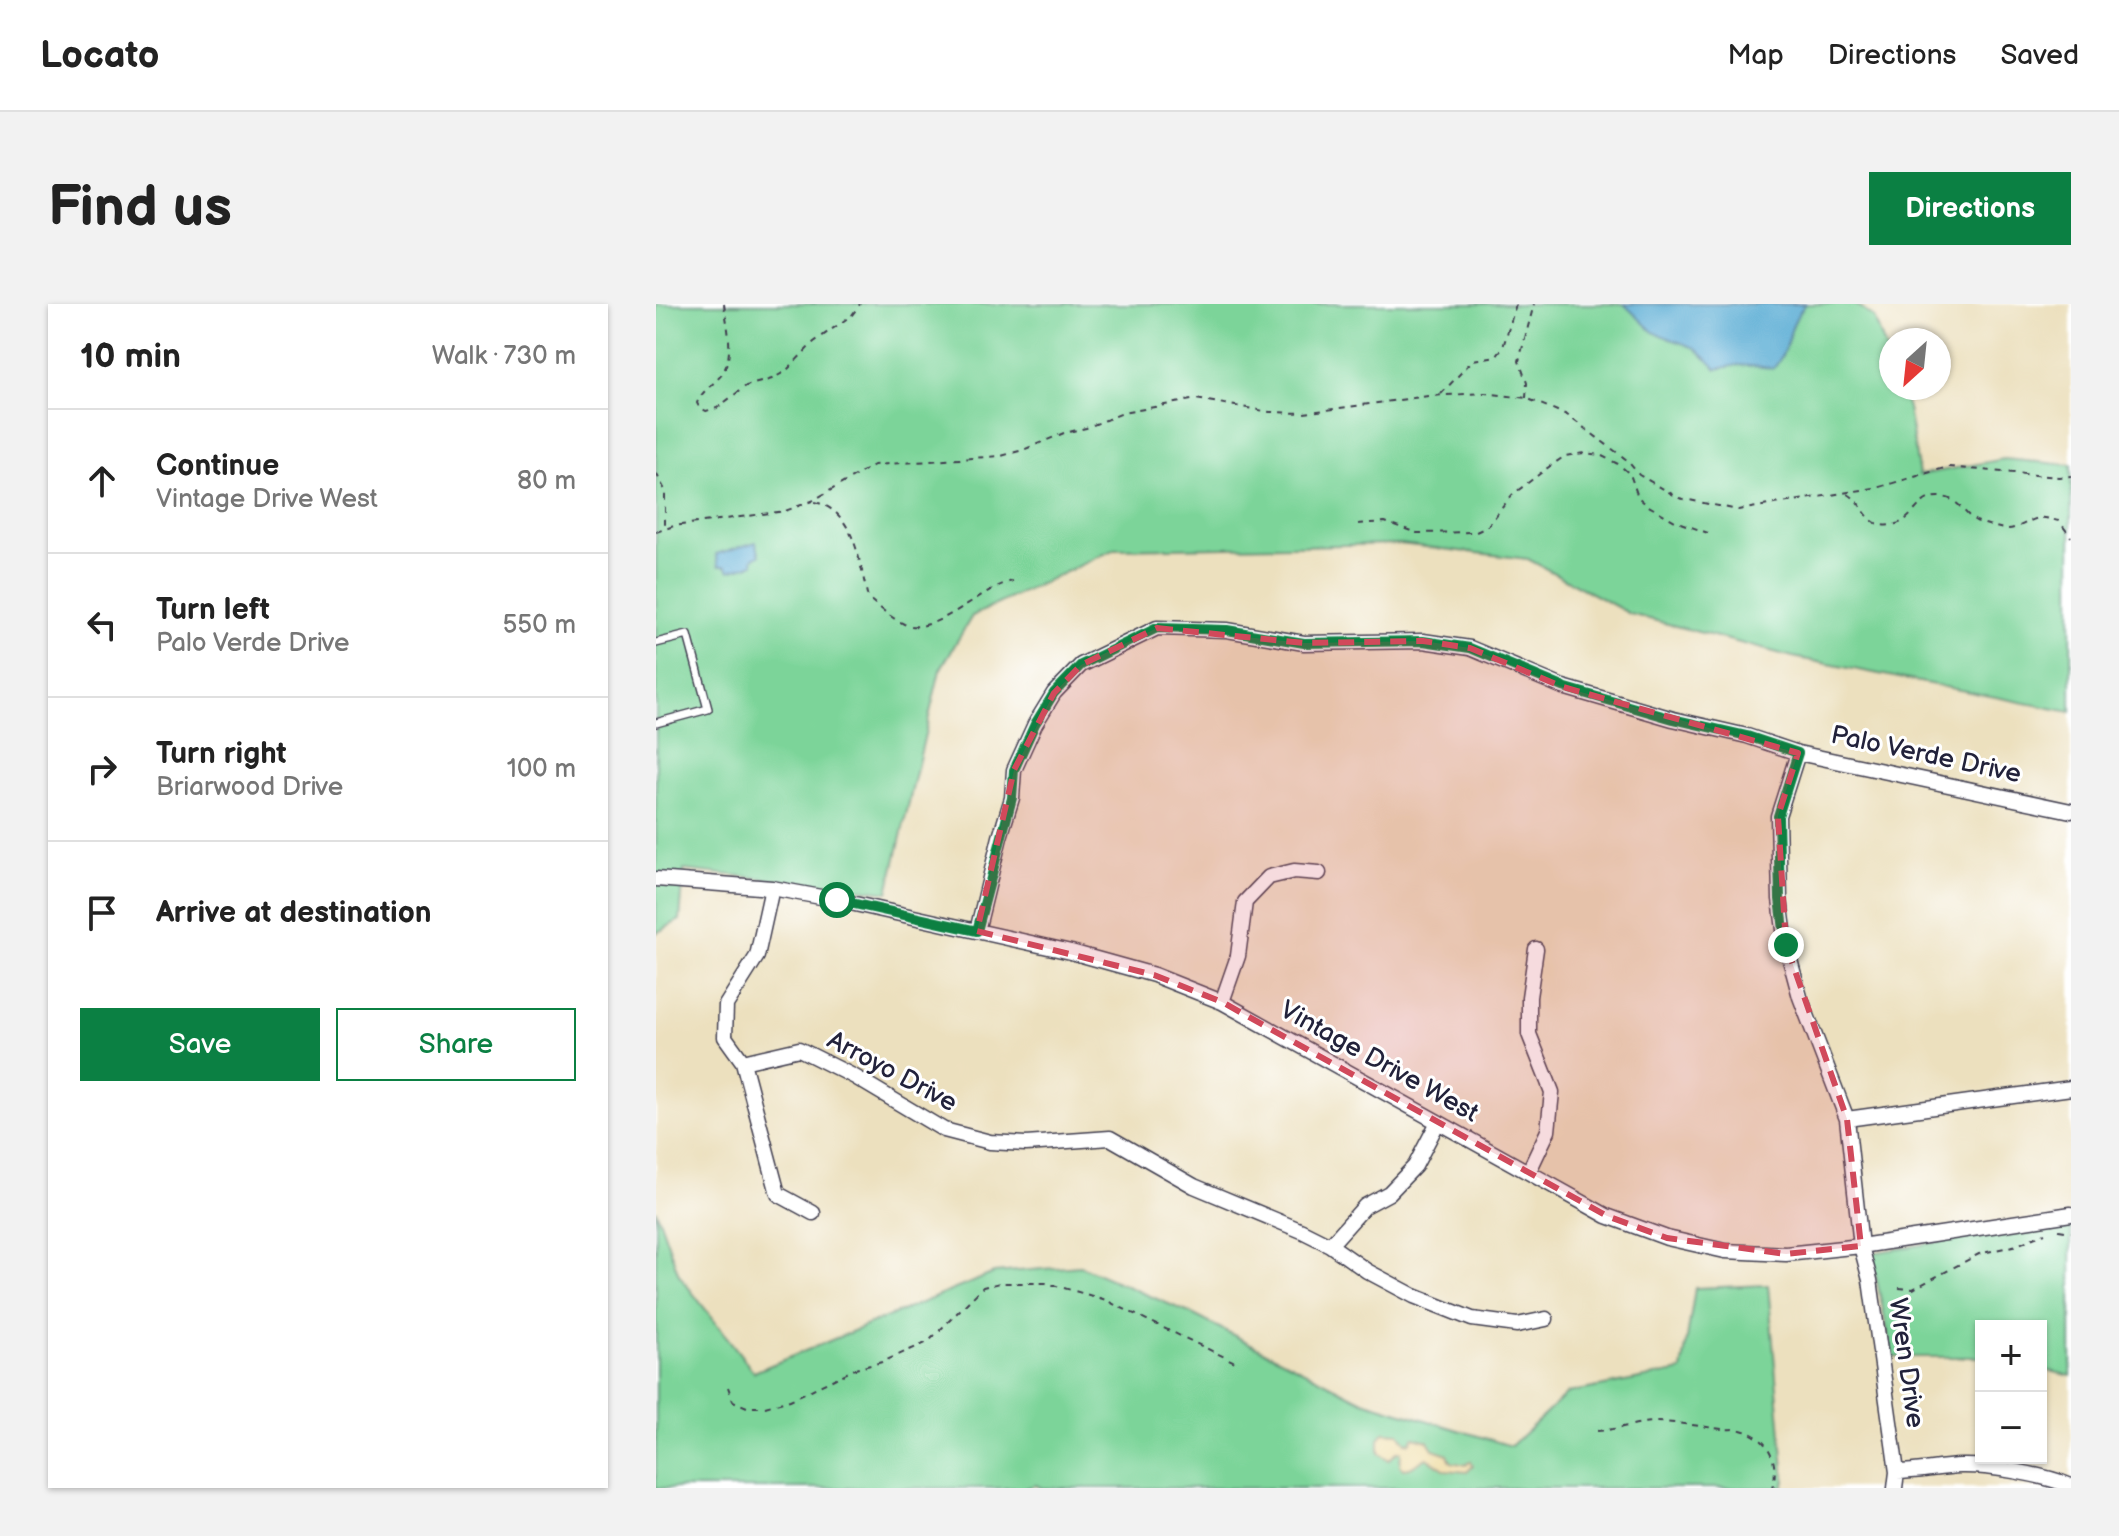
<!DOCTYPE html>
<meta charset="utf-8">
<style>
body{margin:0;font-family:"Balsamiq Sans",sans-serif;background:#f2f2f2;color:#222}
.controls{position:absolute;right:24px;bottom:24px;display:grid;overflow:hidden;border-radius:0px;box-shadow:0 2px 6px #0004}
.controls button{width:72px;height:72px;display:grid;place-items:center;padding:0;border:0;border-bottom:2px solid #e0e0e0;background:#fff;color:#222;font:40px sans-serif}
.compass{position:absolute;left:1223px;top:24px;width:72px;height:72px;border-radius:50%;background:#fff;box-shadow:0 2px 6px #0004;rotate:207deg}
.stop{position:absolute;width:24px;height:24px;margin:-18px;border:6px solid #0b8043;border-radius:50%;background:#fff}
.stop.end{background:#0b8043;border-color:#fff;box-shadow:0 2px 8px #0008}
.list{margin:0;padding:0;list-style:none}
h2{display:flex;justify-content:space-between;align-items:center;height:104px;margin:0;padding:0 32px;font-size:34px}
h2 small{font-size:26px;font-weight:400;color:#767676}
.list li{display:grid;grid-template-columns:52px 1fr auto;gap:24px;align-items:center;box-sizing:border-box;height:144px;padding:0 32px;border-top:2px solid #e0e0e0}
.list b{display:block;font-size:30px;white-space:nowrap}
.list p{margin:0;font-size:26px;white-space:nowrap;color:#767676}
.list em{font-size:26px;font-style:normal;color:#767676}
.actions{display:flex;gap:16px;padding:24px 32px}
.actions a{flex:1;padding:18px 0;border:2px solid #0b8043;border-radius:0px;text-align:center;font-size:28px;color:#0b8043}
.actions .main{background:#0b8043;color:#fff}
.icon{flex:none;width:44px;height:44px;fill:none;stroke:currentColor;stroke-width:2;stroke-linecap:round;stroke-linejoin:round}
.map{position:relative;flex:none;width:1415px;height:1184px;overflow:hidden;border-radius:0px}
header{display:flex;align-items:center;gap:48px;box-sizing:border-box;height:112px;padding:0 40px;background:#fff;border-bottom:2px solid #e0e0e0}
header strong{font-size:38px}
nav{display:flex;gap:44px;margin-inline-start:auto;font-size:28px}
.intro{display:flex;align-items:center;justify-content:space-between;box-sizing:border-box;height:192px;padding:0 48px}
h1{margin:0;font-size:56px}
.button{padding:20px 36px;border-radius:0px;background:#0b8043;color:#fff;font-size:28px;font-weight:700}
main{display:flex;gap:48px;padding:0 48px}
aside{flex:1;background:#fff;border-radius:0px;box-shadow:0 2px 6px #0004}
.map>svg:first-child{display:block}
.green{fill:#7cd499;stroke:#4f7b6a;stroke-width:2}
.sand{fill:#eeda9e;stroke:#887e6c;stroke-width:2}
.water{fill:#59acd4;stroke:#3e6788;stroke-width:2}
.lines{fill:none;stroke-linecap:round;stroke-linejoin:round}
.service-casing{stroke:#403e4f;stroke-width:10}
.minor-casing{stroke:#403e4f;stroke-width:17}
.path{stroke:#403e4f;stroke-width:2;stroke-dasharray:6 6;stroke-linecap:butt}
.service{stroke:#fff;stroke-width:7}
.minor{stroke:#fff;stroke-width:14}
.route{stroke:#0b8043;stroke-width:10}
.marked{fill:#d1495b;fill-opacity:0.2;stroke:#d1495b;stroke-width:6;stroke-dasharray:16 10;stroke-linejoin:round}
.labels{text-anchor:middle;dominant-baseline:central;stroke-width:6;stroke-linejoin:round;paint-order:stroke}
.street-label{font-size:26px;fill:#22223b;stroke:#fff}
</style>
<header>
<strong>Locato</strong>
<nav><a>Map</a><a>Directions</a><a>Saved</a></nav>
</header>
<div class="intro"><h1>Find us</h1><a class="button">Directions</a></div>
<main>
<aside>
<h2>10 min<small>Walk · 730 m</small></h2>
<ul class="list">
<li><svg class="icon" aria-label="ahead" viewBox="0 0 24 24"><path d="M12 20V5M6 11l6-6 6 6"/></svg><div><b>Continue</b><p>Vintage Drive West</p></div><em>80 m</em></li>
<li><svg class="icon" aria-label="left" viewBox="0 0 24 24"><path d="M17 20v-9H6M10 6l-5 5 5 5"/></svg><div><b>Turn left</b><p>Palo Verde Drive</p></div><em>550 m</em></li>
<li><svg class="icon" aria-label="right" viewBox="0 0 24 24"><path d="M7 20v-9h11M14 6l5 5-5 5"/></svg><div><b>Turn right</b><p>Briarwood Drive</p></div><em>100 m</em></li>
<li><svg class="icon" aria-label="arrive" viewBox="0 0 24 24"><path d="M6 21V4h12l-3 4 3 4H6"/></svg><div><b>Arrive at destination</b></div></li>
</ul>
<div class="actions"><a class="main">Save</a><a>Share</a></div>
</aside>
<div class="map">
<svg width="1415" height="1184" viewBox="0 0 1415 1184">
<rect width="100%" height="100%" fill="#fff"/>
<filter id="ink" filterUnits="userSpaceOnUse"><feTurbulence type="fractalNoise" baseFrequency=".0125" numOctaves="2"/><feDisplacementMap in="SourceGraphic" scale="16" xChannelSelector="R" yChannelSelector="G"/><feConvolveMatrix kernelMatrix="1 2 1 2 8 2 1 2 1" color-interpolation-filters="sRGB"/></filter>
<filter id="wash" filterUnits="userSpaceOnUse"><feTurbulence type="fractalNoise" baseFrequency=".006" numOctaves="4" result="noise"/><feDisplacementMap in="SourceGraphic" scale="32" xChannelSelector="R" yChannelSelector="G"/><feGaussianBlur stdDeviation="1.8" result="paint"/><feColorMatrix in="noise" values="0 0 0 0 0 0 0 0 0 0 0 0 0 0 0 0 0 1.4 0 .05"/><feComposite in="paint" operator="in"/></filter>
<g filter="url(#wash)">
<rect width="100%" height="100%" fill="#ece0be"/>
<path class="green" d="M0 0H1199L1218 14 1235 59V84H1245L1252 104 1263 171 1348 155 1415 161V408L1137 353 974 310 872 255 744 240 459 245 316 312 284 366 232 588 28 566 24 616 0 629Z
M0 906 23 971 98 1068 338 969 424 962 536 1010 707 1097 855 1142 912 1089 1026 1067 1039 984 1112 981 1129 1177 1127 1184H386L380 1181 370 1184H0Z
M1415 916V1072L1385 1065V1022H1325V1053H1237L1215 949Z"/>
<path class="sand" d="M728 1128 743 1129 750 1139 754 1138 758 1133 772 1137 777 1145 792 1150 795 1158 810 1161 815 1157 817 1162 811 1168 790 1166 771 1154 754 1164 748 1165 744 1161 745 1148H741L733 1156 723 1149V1135Z"/>
<path class="water" d="M968 0H1150C1132 18 1134 45 1118 64L1082 61 1061 65 1039 44 997 28Z
M100 238 104 251 97 254 98 260 73 267 70 262H63L60 250Z"/>
</g>
<g filter="url(#ink)">
<g class="lines">
<defs>
<path id="service" d="M0 339 32 331 52 405 0 419"/>
<path id="minor" d="M1142 449 1122 512 1124 595 1130 641 1144 693 1191 815 1205 942 1214 976 1241 1168 1239 1184
M0 575 116 584 181 596 415 648 498 671 566 698 951 912 1011 934 1069 947 1130 950 1205 942 1415 910
M116 584 101 652 70 701 69 733 87 758 122 890 157 909
M321 627 344 533 356 494 358 466 379 420 398 389 425 361 501 324 571 326 648 339 767 337 814 344 907 383 1017 415 1091 432 1142 449 1415 507
M566 698 582 652 589 598 613 573 638 567 663 569
M87 758 143 745 199 773 288 826 334 838 370 840 454 834 538 882 646 927 674 941 711 967 758 992 816 1015 861 1021 890 1015
M1191 815 1415 784
M873 867 892 827 896 788 873 730V693L880 645
M674 941 709 902 733 889 759 862 782 818
M1241 1168C1262 1168 1283 1163 1304 1162 1332 1161 1389 1171 1415 1182"/>
</defs>
<use href="#service" class="service-casing"/>
<use href="#minor" class="minor-casing"/>
<path class="path" d="M68 0C71 22 79 50 66 70 58 81 46 86 41 99L43 103 50 107 61 104 90 82 116 75 130 67 158 38 196 11 204 0
M785 90 817 56 841 52 847 43 860 0
M870 94 871 79 863 57 878 0
M0 169 9 186V222
M1192 190C1210 200 1210 228 1240 220 1259 215 1262 191 1285 193 1303 194 1306 209 1320 217 1327 220 1342 224 1349 225 1362 226 1373 215 1384 214 1390 213 1397 216 1403 217L1415 233
M159 198C200 208 203 259 212 294 223 303 235 314 248 320 280 333 323 284 357 277
M702 220 729 218 761 229 820 228 831 223 856 191 890 165 909 152 928 149 944 151 962 160 974 170 982 193 991 201 1019 217 1052 229
M0 228 18 222 129 207 156 197 218 161 345 152 367 146 408 129 430 124 467 109 540 95 614 108 648 109 772 92 829 89 870 94 911 111 971 156 983 171 1023 194 1082 206 1224 183 1292 163 1402 173 1415 172
M1403 926 1415 928
M1243 984 1257 985 1323 950 1361 941 1389 929
M72 1083 77 1097 91 1103H109L134 1096 199 1065 226 1058 272 1038 327 983 344 979H390L447 995 579 1058
M941 1127C960 1126 978 1119 997 1118 1022 1118 1042 1122 1066 1125 1072 1126 1079 1124 1085 1126 1113 1133 1123 1157 1117 1184"/>
<use href="#service" class="service"/>
<use href="#minor" class="minor"/>
</g>
</g>
<g class="lines" filter="url(#ink)">
<path class="route" d="M181 596 321 627 356 494 358 466 379 420 398 389 425 361 501 324 571 326 648 339 767 337 814 344 907 383 1017 415 1091 432 1142 449 1122 512 1124 595 1130 641"/>
</g>
<path class="marked" d="M501 324 648 339 767 337 814 344 907 383 1142 449 1122 512 1130 641 1191 815 1205 942 1130 950 1011 934 951 912 566 698 498 671 321 627 358 466 398 389 425 361Z"/>
<g class="labels">
<g class="street-label">
<text transform="translate(1270 451) rotate(12)">Palo Verde Drive</text>
<text transform="translate(723 758) rotate(29)">Vintage Drive West</text>
<text transform="translate(236 768) rotate(28)">Arroyo Drive</text>
<text transform="translate(1250 1059) rotate(82)">Wren Drive</text>
</g>
</g>
</svg>
<div class="controls">
<button>+</button>
<button>−</button>
</div>
<svg class="compass" viewBox="-18 -18 36 36"><path d="M0-13l5 13h-10z" fill="#e53935"/><path d="M0 13l5-13h-10z" fill="#767676"/></svg>
<div class="stop" style="left:181px;top:596px"></div>
<div class="stop end" style="left:1130px;top:641px"></div>
</div>
</main>
